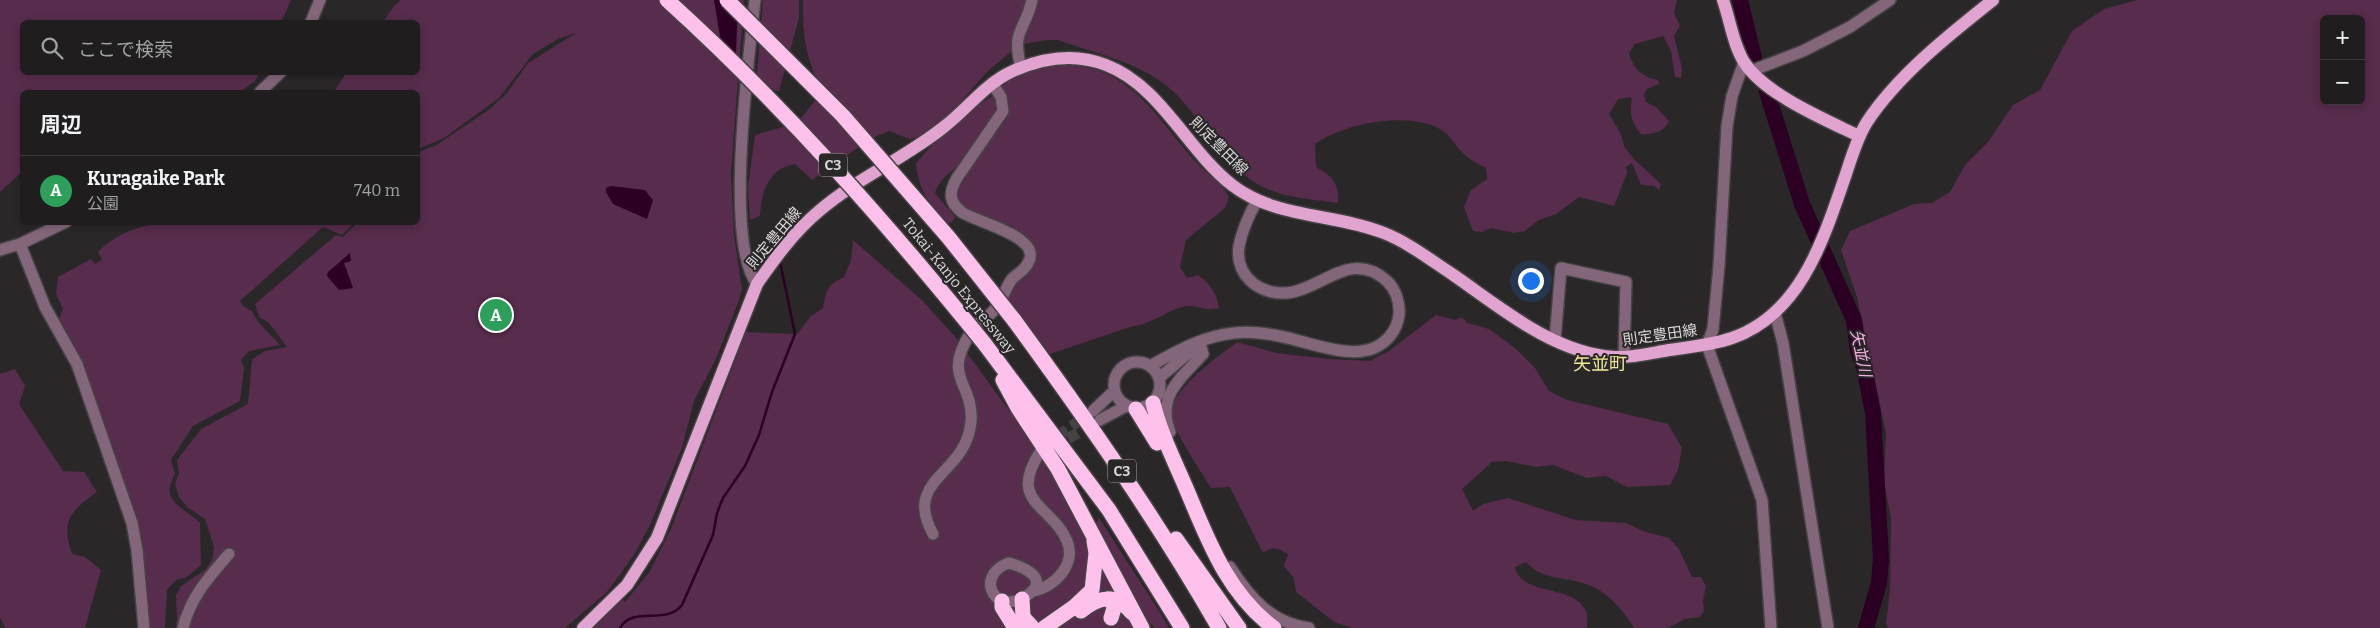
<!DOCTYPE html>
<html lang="ja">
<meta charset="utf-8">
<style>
body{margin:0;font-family:Bitter,"Noto Sans JP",serif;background:#272627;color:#f1f3f6}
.controls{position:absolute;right:15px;top:15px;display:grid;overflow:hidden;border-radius:8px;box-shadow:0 2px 8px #0003}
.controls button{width:45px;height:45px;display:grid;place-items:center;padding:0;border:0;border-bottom:1px solid #3c3b3c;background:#1f1d1e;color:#f1f3f6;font:25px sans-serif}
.you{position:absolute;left:1530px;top:280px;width:18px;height:18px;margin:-12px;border:4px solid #fff;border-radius:50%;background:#1a73e8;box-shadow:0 0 0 8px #1a73e833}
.badge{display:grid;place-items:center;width:32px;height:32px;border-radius:50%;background:#0f766e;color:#fff;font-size:16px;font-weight:700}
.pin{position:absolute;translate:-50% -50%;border:2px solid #fff;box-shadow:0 1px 5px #0006}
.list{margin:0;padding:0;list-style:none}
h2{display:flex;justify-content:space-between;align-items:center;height:65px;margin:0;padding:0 20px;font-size:21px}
h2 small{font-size:16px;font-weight:400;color:#a1a2a4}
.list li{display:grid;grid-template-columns:32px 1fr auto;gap:15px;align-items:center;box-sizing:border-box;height:70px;padding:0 20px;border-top:1px solid #3c3b3c}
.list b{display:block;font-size:19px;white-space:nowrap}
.list p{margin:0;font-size:16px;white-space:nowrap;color:#a1a2a4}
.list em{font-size:16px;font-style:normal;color:#a1a2a4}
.icon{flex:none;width:28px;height:28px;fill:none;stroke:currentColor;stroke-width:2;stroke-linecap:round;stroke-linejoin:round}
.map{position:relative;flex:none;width:2380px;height:628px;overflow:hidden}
.search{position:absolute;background:#1f1d1e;box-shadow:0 2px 8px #0003;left:20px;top:20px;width:400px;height:55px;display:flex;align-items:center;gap:12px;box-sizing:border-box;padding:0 18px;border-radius:8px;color:#a1a2a4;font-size:19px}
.panel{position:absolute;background:#1f1d1e;box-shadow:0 2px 8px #0003;left:20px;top:90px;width:400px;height:135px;border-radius:8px}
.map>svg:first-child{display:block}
.green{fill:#572c4c;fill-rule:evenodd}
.water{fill:#2b0022}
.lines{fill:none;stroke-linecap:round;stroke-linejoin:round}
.stream{stroke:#2b0022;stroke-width:2.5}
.river{stroke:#2b0022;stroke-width:16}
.minor-tunnel{stroke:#444243;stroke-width:11;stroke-dasharray:11 5.5;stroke-linecap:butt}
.minor-casing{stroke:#454344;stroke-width:14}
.major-casing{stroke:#454344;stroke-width:15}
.highway-casing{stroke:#454344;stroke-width:18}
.minor{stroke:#84667b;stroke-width:11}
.major{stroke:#e1a3cf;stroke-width:12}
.highway{stroke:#fdc1eb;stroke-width:15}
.highway-bridge-casing{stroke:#454344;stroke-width:18;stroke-linecap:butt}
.highway-bridge{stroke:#fdc1eb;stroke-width:15}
.labels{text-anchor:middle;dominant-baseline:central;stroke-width:4;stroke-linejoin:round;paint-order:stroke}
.shield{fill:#292728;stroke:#a5a3a4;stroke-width:1}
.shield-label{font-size:14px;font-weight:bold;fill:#dad8d9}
.street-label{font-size:15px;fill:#dad8d9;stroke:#292728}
.water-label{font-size:16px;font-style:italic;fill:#f7ace2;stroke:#292728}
.quarter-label{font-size:18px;fill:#ede495;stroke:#292728}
</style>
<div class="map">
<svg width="2380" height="628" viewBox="0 0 2380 628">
<rect width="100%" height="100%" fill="#292728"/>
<path class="green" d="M0 0H291L281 22H22V72L259 73 255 81 240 92H22V172L0 192Z
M401 0H744L731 173 734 235 742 289 739 300 716 359 694 401 682 448 650 525 634 555 607 592 565 628H176L177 618 176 595 181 586 205 570 212 560 214 547 205 519 188 508 179 497 175 483 179 473 177 460 201 429 248 404 252 359 265 351 287 347 269 323 259 317 255 304 336 235 343 237 357 223 418 222V152L435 146 490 109 507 93 528 63 576 33 558 39 533 54 499 98 444 138 418 149V92H334L346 73 418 72V22H383L394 6Z
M763 0H799V18L779 91 756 87Z
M803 0H1029L1014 35 1011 52 988 71 948 116 916 138 909 139 889 131 870 139 812 180 795 164C769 168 761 192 760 216L750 220 748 188 755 135 797 123 823 91C806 61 802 35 803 0Z
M1035 0H1677L1674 13 1680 26 1674 36 1682 69 1681 78 1675 77 1671 51 1663 36 1635 44 1629 53C1633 69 1642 77 1658 80L1659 84 1647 89 1644 94 1646 102 1656 107 1669 121C1664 132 1653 135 1641 134 1632 124 1629 113 1632 99L1630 97 1618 99 1609 114 1621 134 1624 146 1634 159 1661 184 1659 190 1654 186 1641 185 1632 163 1626 167 1627 173 1614 206 1579 197 1556 214 1539 220 1525 231 1514 233 1491 228 1482 232 1473 231 1464 207 1471 190 1487 179 1486 168C1478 164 1467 158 1461 151 1454 145 1451 136 1443 131 1411 110 1344 123 1315 144L1316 167C1332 175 1340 185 1338 203 1270 195 1252 192 1209 136 1196 118 1184 100 1167 86 1137 62 1094 53 1058 40H1047L1023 44 1020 34Z
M2137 0H2380V628H1888L1886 623 1890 590 1891 518 1884 482 1886 433 1857 297 1841 250 1850 231 1914 204 1932 203 1950 192 1965 165 1988 142 2013 105 2040 90 2072 31 2104 9ZM2324 19H2361V101H2324Z
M1053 64C1128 62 1152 112 1195 161 1205 173 1222 183 1229 197L1225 208 1186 240 1180 267 1187 278 1198 275C1209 282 1218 295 1219 308 1204 312 1200 305 1188 306 1169 308 1152 325 1133 326L1050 354 1008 299 1013 286 1034 250 958 204 956 189 1009 112 1008 95 1001 87 1016 76Z
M995 95C996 98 998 102 998 106 997 120 974 148 965 158 954 171 940 177 935 193L955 217 952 222 946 224C930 204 918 190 916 163L933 144 984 101Z
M163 222 354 223 342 235 323 227 240 301 243 306 252 311C257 324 270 333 280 345L249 351 241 360 244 368 240 401 193 426 171 460 175 474C158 503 186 507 200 523L201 565 187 577 176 580 167 590 165 628H147L137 526 58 321 63 309 56 294 58 277 91 259 95 264 102 260 98 252C117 233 137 227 163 222Z
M853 240 923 301 957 339 1034 445 1148 628H591L621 598 625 602 650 571 671 529 746 332 797 334 810 317 823 308C826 290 827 285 844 277L851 260Z
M1436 315 1455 320 1462 317 1467 323 1489 329 1515 348 1535 368 1549 391 1567 400 1668 424 1682 448 1678 470 1670 485 1627 487 1606 476 1587 478 1553 465 1536 467 1506 461 1492 462 1462 489 1473 511 1483 504 1508 498 1576 520 1626 523 1646 532 1669 538 1679 549 1692 577H1701L1706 586 1703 601 1704 611 1700 617 1685 619 1668 628H1634C1623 610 1607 591 1586 584 1563 576 1543 581 1526 562L1515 567C1521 596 1571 584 1585 609 1588 614 1587 622 1587 628H1352L1334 622 1296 592 1294 578 1284 566 1288 554C1278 548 1272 546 1263 553L1230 487 1211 488C1201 471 1175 434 1172 417 1167 391 1218 357 1237 342L1276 353 1329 359 1370 361 1390 350Z
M15 369 25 386 19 404 63 471 84 472 97 492C70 512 61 519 72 554L85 557 101 570 85 628H5L0 617V374Z
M1099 518 1161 614 1169 628H1155L1144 617 1096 523Z"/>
<path class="water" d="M714 0H738L736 54 723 55Z
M611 186 645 190 653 200 647 219 613 204 606 192V188Z
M350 253 351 261 344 263 353 288 339 290 327 276 328 272Z"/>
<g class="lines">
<path class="stream" d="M620 628C633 605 666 626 682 605L713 535 717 513 723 498 745 466 759 435 772 392 795 334 780 262"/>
<path class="river" d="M1740 0 1754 58
M1767 92 1802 204 1854 320 1858 351 1864 367 1873 413 1881 559 1879 583 1866 628"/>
<path class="minor-tunnel" d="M1058 436 1090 413
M1054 447 1096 422"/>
<defs>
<path id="minor" d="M755 0C749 57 724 242 757 284
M311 22 320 0
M1744 62 1732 96 1727 126 1719 266 1713 329 1707 345 1762 500 1771 628
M1021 68C1011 28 1025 33 1032 0
M1751 71 1803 51 1850 27 1890 0
M260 92 281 72
M20 244 45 307 77 364 132 523 137 550 144 628
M0 250 20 244 66 222
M1775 313 1783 343 1828 628
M1555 340 1561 268 1626 282 1624 356
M1114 385a23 23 0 1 1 46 0a23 23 0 1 1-46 0Z
M1150 366C1177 351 1203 336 1234 333 1249 331 1264 333 1279 336 1313 342 1364 368 1390 336 1395 330 1398 323 1399 315 1400 303 1396 290 1387 281 1353 250 1326 285 1293 292 1264 298 1234 278 1239 246 1242 230 1249 215 1257 200
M1159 378 1197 346
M1093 411 1114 391
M1100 420 1126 406
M1170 432C1156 396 1181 378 1203 354L1200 343
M933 534C902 478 966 476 971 422 974 382 941 379 971 332 977 322 988 318 995 309 1003 300 1005 288 1012 279 1017 274 1025 270 1028 263 1030 260 1031 256 1030 252 1026 234 979 222 963 213 948 202 949 192 957 178L1003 111 1001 97 992 83
M1008 563C1022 566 1050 578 1029 594 996 619 973 577 1008 563Z
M1230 567C1250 598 1271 623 1309 628
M1032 591C1054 588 1077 564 1067 541 1052 505 1007 503 1040 452
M183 628C190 598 209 577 229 554"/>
<path id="major" d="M1723 0C1730 20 1733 44 1744 62 1764 94 1826 120 1859 136
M583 628 627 585 657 538 757 284C775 258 794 232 819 211 857 178 906 158 945 126 968 108 986 83 1013 71 1042 58 1075 53 1106 65 1161 86 1187 150 1232 185 1276 219 1334 213 1384 233 1409 243 1429 259 1452 274 1500 307 1553 353 1614 357 1631 358 1651 353 1669 350 1690 347 1712 345 1732 338 1802 314 1824 237 1846 174 1852 156 1857 138 1867 122 1897 76 1950 34 1993 0"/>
<path id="highway" d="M1014 320C1087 420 1158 521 1219 628
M984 343 1109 510 1182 628
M1003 380 1018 408 1058 469 1142 628
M1153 403C1160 432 1174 460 1186 488 1208 540 1227 593 1274 628
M1136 409 1157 443
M1176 539 1239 628
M1022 599 1023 617 1033 628
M1108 599 1115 605 1111 618
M1002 601V607L1015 628
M1081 611C1100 596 1115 593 1132 613
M1044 628 1074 607 1092 590 1096 553 1094 541"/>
</defs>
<use href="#minor" class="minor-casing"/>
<use href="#major" class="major-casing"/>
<use href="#highway" class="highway-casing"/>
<use href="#minor" class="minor"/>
<use href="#major" class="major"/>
<use href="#highway" class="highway"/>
<defs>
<path id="highway-bridge" d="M667 0C783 105 886 222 984 343
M727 0 843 116 949 238 1014 320"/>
</defs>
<use href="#highway-bridge" class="highway-bridge-casing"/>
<use href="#highway-bridge" class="highway-bridge"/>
</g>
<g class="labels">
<g class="shield">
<rect x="819" y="153.5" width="28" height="23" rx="4"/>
<rect x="1108" y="459.5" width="28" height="23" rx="4"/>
</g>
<g class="shield-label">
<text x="833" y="165">C3</text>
<text x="1122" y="471">C3</text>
</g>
<g class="street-label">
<text transform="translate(1219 146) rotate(45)">則定豊田線</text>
<text transform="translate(774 238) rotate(-50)">則定豊田線</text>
<text transform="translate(959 286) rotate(51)">Tokai-Kanjo Expressway</text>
<text transform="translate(1660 335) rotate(-8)">則定豊田線</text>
</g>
<g class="water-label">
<text transform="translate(1861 353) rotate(78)">矢並川</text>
</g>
<g class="quarter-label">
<text x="1600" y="364">矢並町</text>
</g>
</g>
</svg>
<div class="controls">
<button>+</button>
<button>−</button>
</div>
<div class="you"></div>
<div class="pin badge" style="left:496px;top:315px;background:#2e9e5b">A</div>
<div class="search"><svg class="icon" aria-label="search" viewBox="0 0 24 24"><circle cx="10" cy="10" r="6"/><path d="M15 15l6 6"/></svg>ここで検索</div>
<section class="panel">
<h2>周辺<small></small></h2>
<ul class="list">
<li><span class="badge" style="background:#2e9e5b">A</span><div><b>Kuragaike Park</b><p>公園</p></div><em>740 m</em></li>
</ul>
</section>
</div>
